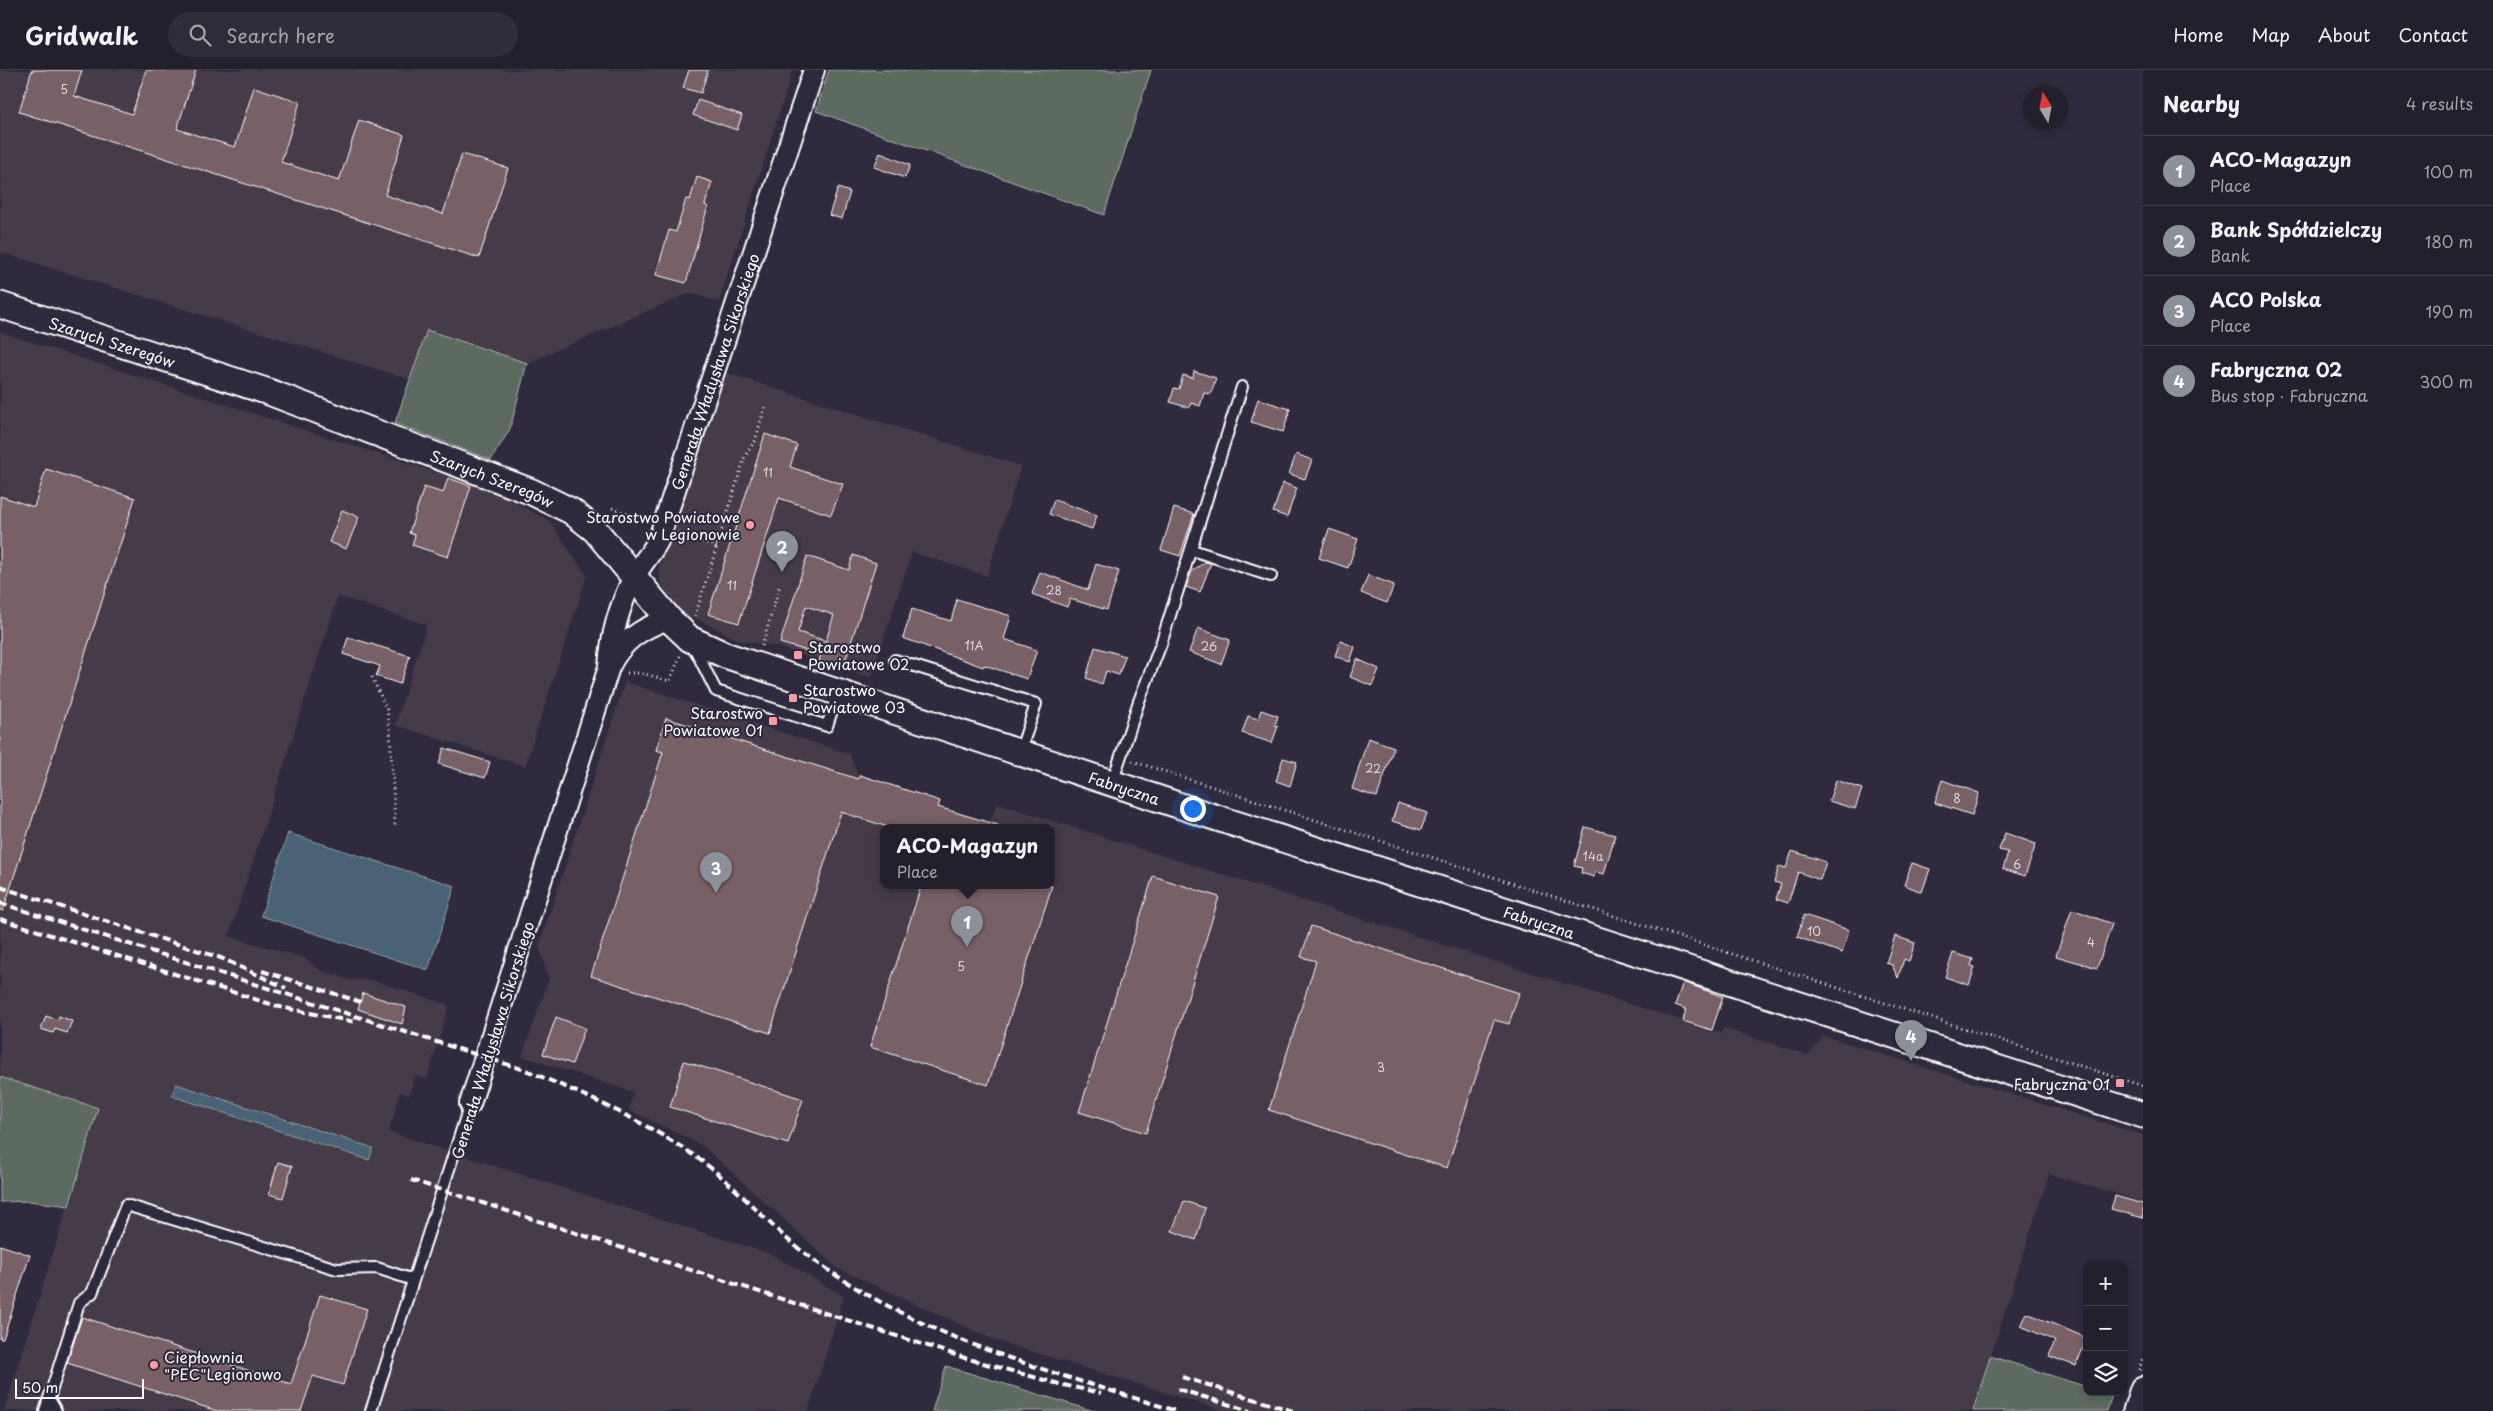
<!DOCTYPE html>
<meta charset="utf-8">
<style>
body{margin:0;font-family:"Playpen Sans",sans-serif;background:#2f2d3a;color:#f1f3f6}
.controls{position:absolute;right:15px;bottom:15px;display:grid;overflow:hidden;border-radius:10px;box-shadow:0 2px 8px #0003}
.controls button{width:45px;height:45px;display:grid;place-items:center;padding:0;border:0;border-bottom:1px solid #403e4a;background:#23202e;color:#f1f3f6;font:25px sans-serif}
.compass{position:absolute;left:2023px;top:15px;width:45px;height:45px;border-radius:50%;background:#23202e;box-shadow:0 2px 8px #0003;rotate:350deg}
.scale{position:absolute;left:15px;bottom:12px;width:129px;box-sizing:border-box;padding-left:5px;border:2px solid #fff;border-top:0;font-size:14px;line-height:18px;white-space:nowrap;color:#fff;-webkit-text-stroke:4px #2f2a3d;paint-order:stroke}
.you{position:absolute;left:1192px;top:738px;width:18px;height:18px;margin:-12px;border:4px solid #fff;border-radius:50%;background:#1a73e8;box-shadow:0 0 0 8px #1a73e833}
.badge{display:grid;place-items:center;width:32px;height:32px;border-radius:50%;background:#8c9099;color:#fff;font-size:16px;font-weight:700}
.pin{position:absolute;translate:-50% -41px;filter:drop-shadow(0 1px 2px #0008)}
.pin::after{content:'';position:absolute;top:26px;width:18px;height:15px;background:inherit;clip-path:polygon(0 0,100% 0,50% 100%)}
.popup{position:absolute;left:880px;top:754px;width:175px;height:65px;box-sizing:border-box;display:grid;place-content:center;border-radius:10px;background:#23202e;filter:drop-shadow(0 1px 4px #0005);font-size:16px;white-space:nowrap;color:#a3a3aa}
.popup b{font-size:19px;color:#f1f3f6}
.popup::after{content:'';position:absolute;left:50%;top:100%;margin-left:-10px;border:10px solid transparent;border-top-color:#23202e}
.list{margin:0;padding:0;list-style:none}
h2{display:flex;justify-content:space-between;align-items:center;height:65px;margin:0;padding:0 20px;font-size:21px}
h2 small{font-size:16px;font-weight:400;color:#a3a3aa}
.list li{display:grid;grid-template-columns:32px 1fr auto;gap:15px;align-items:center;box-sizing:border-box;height:70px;padding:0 20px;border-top:1px solid #403e4a}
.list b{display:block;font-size:19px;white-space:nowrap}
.list p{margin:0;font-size:16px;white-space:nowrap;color:#a3a3aa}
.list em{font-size:16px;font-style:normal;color:#a3a3aa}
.icon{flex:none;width:28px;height:28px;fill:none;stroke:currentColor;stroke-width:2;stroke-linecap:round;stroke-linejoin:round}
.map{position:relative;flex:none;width:2143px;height:1341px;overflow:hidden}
header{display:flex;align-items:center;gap:30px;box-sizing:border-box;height:70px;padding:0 25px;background:#23202e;border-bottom:1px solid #403e4a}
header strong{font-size:24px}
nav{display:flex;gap:28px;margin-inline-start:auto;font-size:18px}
.search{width:350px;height:45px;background:#2f2d3a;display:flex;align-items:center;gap:12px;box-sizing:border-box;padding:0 18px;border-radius:28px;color:#a3a3aa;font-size:19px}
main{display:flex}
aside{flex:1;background:#23202e}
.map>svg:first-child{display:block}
.built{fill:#453a49;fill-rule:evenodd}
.green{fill:#5c6a60;stroke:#aeb4b0}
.water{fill:#4a6274;stroke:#92a1ac}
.building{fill:#786166;stroke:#fff;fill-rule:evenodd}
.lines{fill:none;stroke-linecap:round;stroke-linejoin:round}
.service-casing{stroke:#fff;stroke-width:14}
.minor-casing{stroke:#fff;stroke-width:24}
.tertiary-casing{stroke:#fff;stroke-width:29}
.path{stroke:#fff;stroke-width:3;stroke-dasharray:1 4;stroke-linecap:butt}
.service{stroke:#2f2a3d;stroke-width:10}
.minor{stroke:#2f2a3d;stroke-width:20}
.tertiary{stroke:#2f2a3d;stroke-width:25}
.rail{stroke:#fff;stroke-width:4;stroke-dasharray:8 4;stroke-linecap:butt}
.poi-dot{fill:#ff9aa2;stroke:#2f2a3d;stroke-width:2}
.labels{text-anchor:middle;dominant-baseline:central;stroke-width:4;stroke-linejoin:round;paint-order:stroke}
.number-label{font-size:12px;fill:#ddd8d9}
.street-label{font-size:15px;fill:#fff;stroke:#2f2a3d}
.poi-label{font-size:15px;fill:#fff;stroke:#2f2a3d;text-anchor:end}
</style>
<header>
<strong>Gridwalk</strong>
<div class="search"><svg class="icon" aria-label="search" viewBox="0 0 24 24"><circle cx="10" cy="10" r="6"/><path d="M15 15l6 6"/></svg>Search here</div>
<nav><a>Home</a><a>Map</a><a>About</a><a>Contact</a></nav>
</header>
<main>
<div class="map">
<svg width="2143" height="1341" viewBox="0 0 2143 1341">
<rect width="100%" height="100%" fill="#2f2a3d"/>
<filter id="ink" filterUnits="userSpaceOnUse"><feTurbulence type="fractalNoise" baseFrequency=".02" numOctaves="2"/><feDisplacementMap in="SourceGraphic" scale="10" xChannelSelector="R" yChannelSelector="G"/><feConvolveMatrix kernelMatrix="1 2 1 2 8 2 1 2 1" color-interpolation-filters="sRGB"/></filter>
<g filter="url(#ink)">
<path class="built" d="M0 0H793L719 232 690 223 527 293 515 342 0 182Z
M0 262 476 415 493 421 550 451 587 506 525 696 395 655 427 555 338 526 229 866 304 888 322 901 351 910H372L449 935 427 1009 414 1006 409 1025 400 1022 389 1062 773 1185 844 1226 808 1341H4L98 1038 0 1007Z
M723 302 1021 396 987 506 912 482 871 608 774 576 740 571 698 549 693 547 690 550 669 529 661 516 659 497Z
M625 612 850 684 857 704 940 731 939 737 990 753 997 733 1721 963 1723 958 1808 985 1824 966 2143 1065V1132L2049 1104 1973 1341H1225L994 1270 837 1198 703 1076 629 1040 633 1022 522 986 549 909 539 876ZM883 758H1051V816H883Z"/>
<path class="green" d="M829 0H1151L1104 145 816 41Z
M427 260 527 293 510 359 491 390 395 353Z
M0 1007 98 1038 69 1136 30 1131 0 1132Z
M1990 1286 2087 1317V1322L2112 1325 2107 1341H1973Z
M946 1296 1090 1340 1095 1341H932Z"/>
<path class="water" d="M288 763 455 816 428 900 261 846Z
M176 1014 373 1078 369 1090 172 1026Z"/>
<path class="building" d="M32 0H82L74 26 132 44 146 0H196L177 59 235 77 254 17 300 32 281 92 339 111 359 50 404 65 385 125 443 144 462 84 508 98 479 188 19 42Z
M689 0H708L701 23 683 18Z
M698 30 742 45 737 60 693 45Z
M880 83 910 95 905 108 874 97Z
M697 107 712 112 705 135 708 136 686 213 656 205 669 160 676 162 686 129 690 130Z
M838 118 850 122 842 149 829 145Z
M1194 301 1216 308 1211 324 1204 323 1200 336 1191 333 1189 338 1170 332 1174 318 1179 319 1183 305 1193 308Z
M1258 329 1290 339 1283 362 1251 352Z
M765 364 797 375 790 397 843 414 831 445 779 428 739 553 708 544Z
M1296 384 1312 390 1305 409 1289 404Z
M46 399 135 428 3 841 0 840V426L34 437Z
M448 408 471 416 448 487 412 475 415 465 409 463 424 417 443 423Z
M1283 413 1297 418 1287 447 1273 442Z
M1054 430 1097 445 1092 459 1049 444Z
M1174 438 1194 444 1180 486 1161 480Z
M342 440 359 447 346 479 329 472Z
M1329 459 1358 469 1348 498 1319 488Z
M853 485 876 493 843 598 819 591 821 585 780 573 807 486 849 500ZM806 536 834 545 826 571 798 562Z
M1205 492 1211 493 1200 522 1186 517 1192 501Z
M1096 494 1119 501 1107 540 1070 529 1067 537 1032 524 1040 502 1088 520Z
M1368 505 1394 515 1387 533 1361 523Z
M957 529 1011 546 1004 569 1037 580 1027 609 984 595 983 597 903 568 912 539 951 551Z
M1198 558 1230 570 1221 594 1189 582Z
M348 567 410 586 400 614 376 606 380 596 343 584Z
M1340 571 1355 577 1350 592 1335 586Z
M1095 577 1125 586 1119 605 1106 601 1102 614 1086 608Z
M1357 589 1379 599 1372 616 1350 607Z
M1261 640 1278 646 1275 655 1278 656 1272 673 1242 663 1248 646 1258 649Z
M666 648 858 709 860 705 940 731 938 737 998 755V758H891L841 742 770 963 591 906 663 682 656 680Z
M1368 668 1394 677 1377 727 1352 719Z
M444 678 490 692 485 708 439 694Z
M1283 688 1297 692 1290 716 1276 711Z
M1836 710 1862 719 1855 739 1829 731Z
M1942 710 1979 723 1972 745 1935 733Z
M1398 733 1427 743 1421 760 1392 751Z
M1585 757 1615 765 1604 804 1595 802 1594 807 1581 803 1582 798 1574 796Z
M2005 763 2036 774 2025 806 2003 799 2008 782 1999 780Z
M1792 781 1826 792 1820 810 1798 802 1788 833 1776 829 1781 814 1774 812 1779 796 1786 798Z
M1912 793 1930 799 1922 822 1904 815Z
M1153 806 1219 827 1146 1063 1079 1042Z
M921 816H1052L988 1015 870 977Z
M2072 839 2112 854 2097 898 2056 886Z
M1804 845 1849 860 1842 883 1797 867Z
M1311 856 1519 923 1509 954 1494 950 1447 1098 1269 1040 1316 891 1301 887Z
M1895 866 1915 873 1909 891 1904 889 1898 908 1892 895 1886 893Z
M1953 883 1973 889 1971 896 1975 897 1969 915 1945 907Z
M1683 912 1723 927 1712 960 1683 951 1686 939 1675 935Z
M363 923 406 937 402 954 358 939Z
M46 946 58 950 59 946 72 951 67 963 55 959 53 963 41 959Z
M556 947 585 958 572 994 543 984Z
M684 991 803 1029 788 1074 670 1037Z
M278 1092 292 1096 283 1128 269 1124Z
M2115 1126 2143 1134V1148L2111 1139Z
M1184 1131 1205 1138 1196 1170 1172 1161Z
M0 1175 30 1185 3 1269H0Z
M320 1225 367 1239 343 1315 313 1306 301 1341H217L67 1293 82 1247 291 1314Z
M2027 1243 2087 1268 2076 1296 2049 1286 2055 1271 2021 1256Z"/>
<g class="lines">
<defs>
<path id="service" d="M1192 480 1271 506
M693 575 716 621 827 656 838 622
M895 590 1036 634 1020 682
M1112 713 1139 631 1161 574 1242 317
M49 1329 56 1341
M45 1341 79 1233 92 1223 126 1135 337 1199 377 1198 413 1210
M371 1341 470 1034"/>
<g id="minor">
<path id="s1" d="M609 597C611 565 619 536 634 507 641 494 651 484 658 471L814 0"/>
<path d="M470 1034 609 597C622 571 641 558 669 549"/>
</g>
<g id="tertiary">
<path id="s2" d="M0 235 269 322 532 422 571 441 595 460 669 549 690 569 725 585 1211 746 2143 1045"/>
<path d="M2136 1341 2143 1319"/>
</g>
</defs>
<use href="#service" class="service-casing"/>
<use href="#minor" class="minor-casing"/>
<use href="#tertiary" class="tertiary-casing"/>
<path class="path" d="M612 438 647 451
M678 463 717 477
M695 546 745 386 755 371 765 337
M762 576 780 515
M627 603H641L670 611 680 586
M372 607 387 640 390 659 395 755
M1132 691 2143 1016
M2139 1300 2143 1287"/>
<use href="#service" class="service"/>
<use href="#minor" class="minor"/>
<use href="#tertiary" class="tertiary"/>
<path class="rail" d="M0 817 221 888 286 918
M0 833 528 1001C587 1026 647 1052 699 1089 731 1112 757 1142 786 1168 809 1188 836 1206 863 1222 959 1279 1070 1307 1176 1341
M0 849 280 937 355 952
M262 901 361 932
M411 1110 965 1288 1059 1314 1101 1323
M1182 1307 1293 1341
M1178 1319 1250 1341"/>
</g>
</g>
<g class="poi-dot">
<circle cx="750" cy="455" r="5"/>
<rect x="793" y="580" width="10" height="10" rx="2.5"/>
<rect x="788" y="623" width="10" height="10" rx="2.5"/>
<rect x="768" y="646" width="10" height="10" rx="2.5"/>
<rect x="2115" y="1008" width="10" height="10" rx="2.5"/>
<circle cx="154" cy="1295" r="5"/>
</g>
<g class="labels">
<g class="number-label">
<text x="64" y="19">5</text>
<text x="768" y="402">11</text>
<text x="732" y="515">11</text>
<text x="1054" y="520">28</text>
<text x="974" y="575">11A</text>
<text x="1209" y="576">26</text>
<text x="1373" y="698">22</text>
<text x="1957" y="728">8</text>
<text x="1593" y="786">14a</text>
<text x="2017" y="794">6</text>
<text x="1814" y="861">10</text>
<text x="2091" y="872">4</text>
<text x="961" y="896">5</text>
<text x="1381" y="997">3</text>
</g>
<g class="street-label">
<text stroke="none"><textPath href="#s2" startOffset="118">Szarych Szeregów</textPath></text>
<text stroke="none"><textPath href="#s1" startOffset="316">Generała Władysława Sikorskiego</textPath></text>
<text stroke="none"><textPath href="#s2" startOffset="522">Szarych Szeregów</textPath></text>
<text stroke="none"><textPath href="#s2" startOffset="1242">Fabryczna</textPath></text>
<text stroke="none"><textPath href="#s2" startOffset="1678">Fabryczna</textPath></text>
<text transform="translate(492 970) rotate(-73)">Generała Władysława Sikorskiego</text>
</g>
<g class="poi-label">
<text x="740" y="446">Starostwo Powiatowe<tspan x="740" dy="17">w Legionowie</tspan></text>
<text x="808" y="576" text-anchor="start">Starostwo<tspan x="808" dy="17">Powiatowe 02</tspan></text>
<text x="803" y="619" text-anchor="start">Starostwo<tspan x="803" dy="17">Powiatowe 03</tspan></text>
<text x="763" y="642">Starostwo<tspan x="763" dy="17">Powiatowe 01</tspan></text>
<text x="2110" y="1013">Fabryczna 01</text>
<text x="164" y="1286" text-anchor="start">Ciepłownia<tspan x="164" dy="17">"PEC"Legionowo</tspan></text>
</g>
</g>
</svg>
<div class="controls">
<button>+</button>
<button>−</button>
<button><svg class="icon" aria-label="layers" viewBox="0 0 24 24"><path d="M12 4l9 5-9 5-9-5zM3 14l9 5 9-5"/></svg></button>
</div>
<svg class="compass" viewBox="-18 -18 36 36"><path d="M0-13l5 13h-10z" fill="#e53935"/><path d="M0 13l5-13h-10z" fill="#a3a3aa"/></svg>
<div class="scale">50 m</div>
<div class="you"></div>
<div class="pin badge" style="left:967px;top:877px">1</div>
<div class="popup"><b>ACO-Magazyn</b>Place</div>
<div class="pin badge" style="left:782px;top:502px">2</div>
<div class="pin badge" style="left:716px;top:823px">3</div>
<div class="pin badge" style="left:1911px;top:991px">4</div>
</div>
<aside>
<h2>Nearby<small>4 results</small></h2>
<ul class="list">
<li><span class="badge">1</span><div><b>ACO-Magazyn</b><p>Place</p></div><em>100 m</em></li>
<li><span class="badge">2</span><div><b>Bank Spółdzielczy</b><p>Bank</p></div><em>180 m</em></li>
<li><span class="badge">3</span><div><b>ACO Polska</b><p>Place</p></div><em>190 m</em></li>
<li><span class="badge">4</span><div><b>Fabryczna 02</b><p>Bus stop · Fabryczna</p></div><em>300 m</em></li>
</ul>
</aside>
</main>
